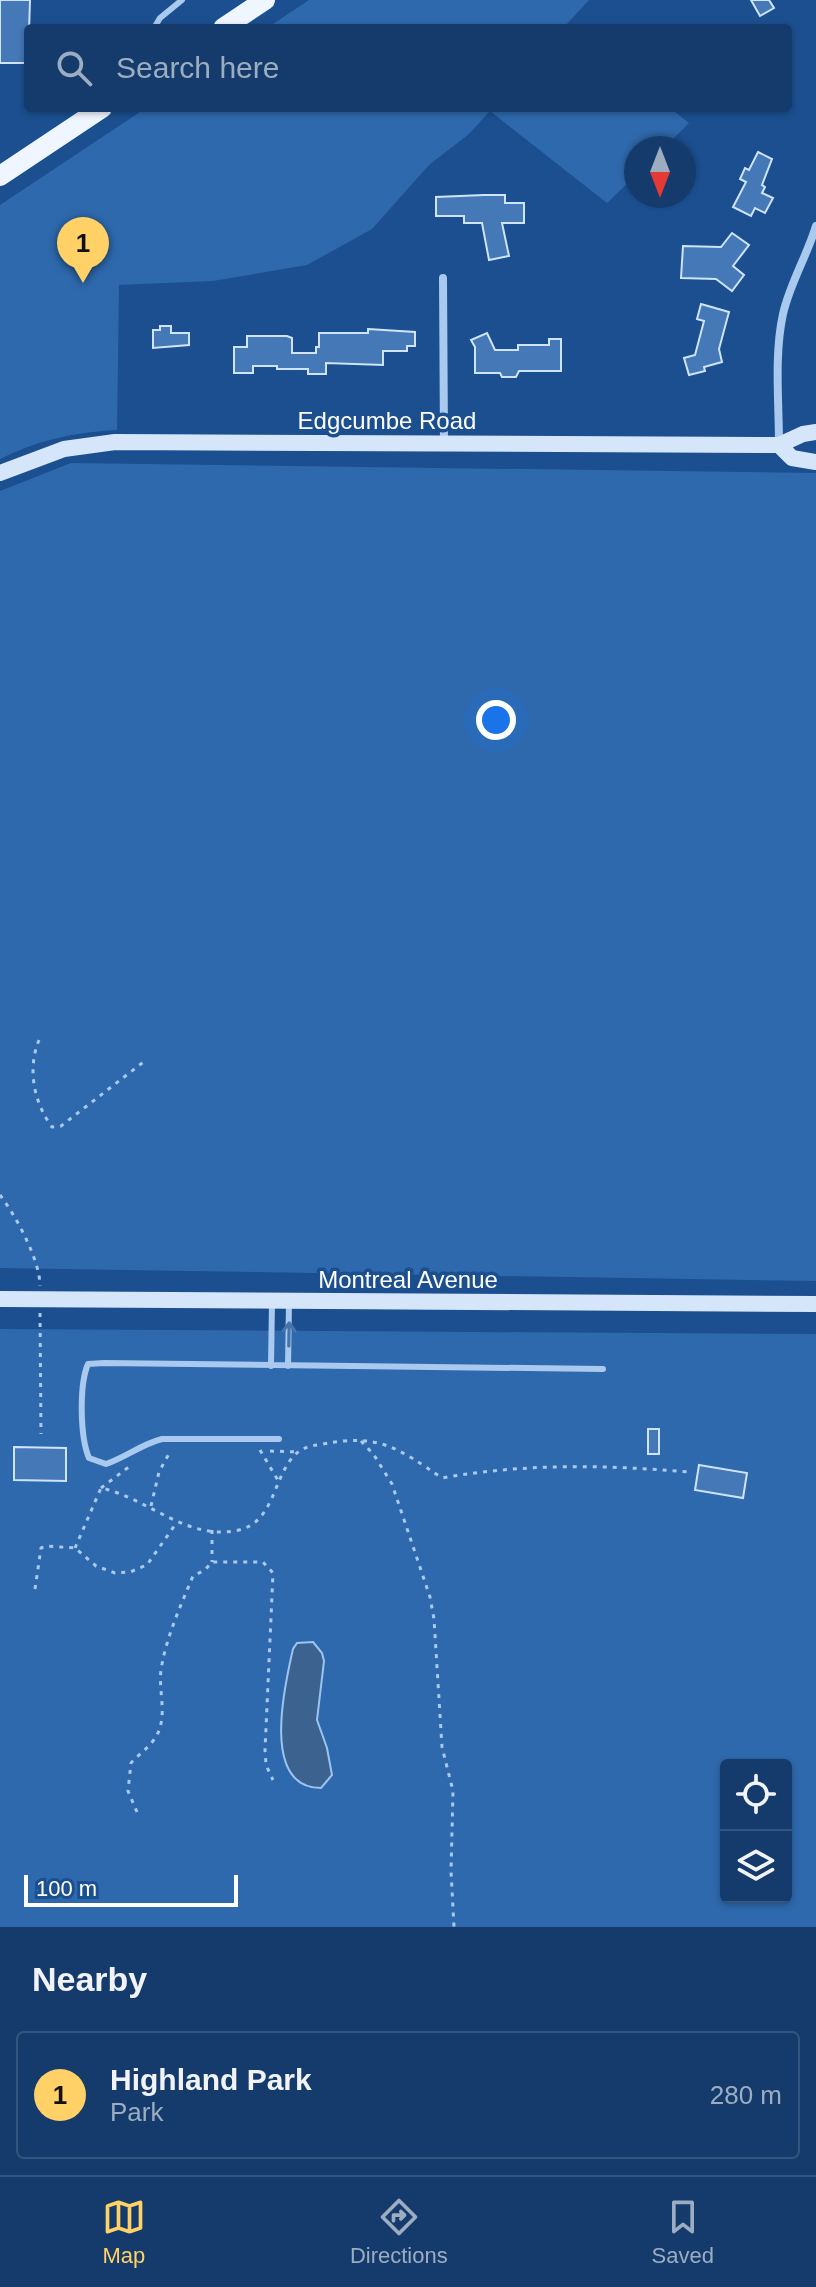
<!DOCTYPE html>
<style>
body{margin:0;font-family:Helvetica,sans-serif;background:#214673;color:#f1f3f6}
.controls{position:absolute;right:24px;bottom:24px;display:grid;overflow:hidden;border-radius:8px;box-shadow:0 2px 6px #0004}
.controls button{width:72px;height:72px;display:grid;place-items:center;padding:0;border:0;border-bottom:2px solid #33557e;background:#143b6b;color:#f1f3f6;font:40px sans-serif}
.compass{position:absolute;left:624px;top:136px;width:72px;height:72px;border-radius:50%;background:#143b6b;box-shadow:0 2px 6px #0004;rotate:180deg}
.scale{position:absolute;left:24px;bottom:20px;width:214px;box-sizing:border-box;padding-left:8px;border:4px solid #fff;border-top:0;font-size:22px;line-height:28px;white-space:nowrap;color:#fff;-webkit-text-stroke:6px #1b4f8f;paint-order:stroke}
.you{position:absolute;left:496px;top:720px;width:28px;height:28px;margin:-20px;border:6px solid #fff;border-radius:50%;background:#1a73e8;box-shadow:0 0 0 12px #1a73e833}
.badge{display:grid;place-items:center;width:52px;height:52px;border-radius:50%;background:#ffd166;color:#111;font-size:26px;font-weight:700}
.pin{position:absolute;translate:-50% -66px;filter:drop-shadow(0 2px 4px #0008)}
.pin::after{content:'';position:absolute;top:42px;width:28px;height:24px;background:inherit;clip-path:polygon(0 0,100% 0,50% 100%)}
.list{margin:0;padding:0;list-style:none}
h2{display:flex;justify-content:space-between;align-items:center;height:104px;margin:0;padding:0 32px;font-size:34px}
h2 small{font-size:26px;font-weight:400;color:#9dadc1}
.list li{display:grid;grid-template-columns:52px 1fr auto;gap:24px;align-items:center;box-sizing:border-box;height:128px;margin:0 16px 16px;padding:0 16px;border:2px solid #33557e;border-radius:8px}
.list b{display:block;font-size:30px;white-space:nowrap}
.list p{margin:0;font-size:26px;white-space:nowrap;color:#9dadc1}
.list em{font-size:26px;font-style:normal;color:#9dadc1}
.icon{flex:none;width:44px;height:44px;fill:none;stroke:currentColor;stroke-width:2;stroke-linecap:round;stroke-linejoin:round}
.map{position:relative;flex:none;width:816px;height:1927px;overflow:hidden}
.search{position:absolute;background:#143b6b;box-shadow:0 2px 6px #0004;left:24px;right:24px;top:24px;height:88px;display:flex;align-items:center;gap:20px;box-sizing:border-box;padding:0 28px;border-radius:8px;color:#9dadc1;font-size:30px}
.sheet{height:248px;background:#143b6b}
nav{display:flex;justify-content:space-around;align-items:center;box-sizing:border-box;height:112px;border-top:2px solid #33557e;background:#143b6b;font-size:22px;color:#9dadc1}
nav a{display:grid;justify-items:center;gap:4px}
nav .on{color:#ffd166}
.map>svg:first-child{display:block}
.green{fill:#2e69ad;fill-rule:evenodd}
.water{fill:#3c6290;stroke:#9cc4f0;stroke-width:2}
.building{fill:#4478b7;stroke:#cfe3fa;stroke-width:2}
.lines{fill:none;stroke-linecap:round;stroke-linejoin:round}
.path{stroke:#a9c9ee;stroke-width:3;stroke-dasharray:4 6;stroke-linecap:butt}
.lane{stroke:#a9c9ee;stroke-width:6}
.street{stroke:#a9c9ee;stroke-width:8}
.secondary{stroke:#d6e6fa;stroke-width:16}
.primary{stroke:#f0f6ff;stroke-width:20}
.oneway{stroke:#4674ac}
.labels{text-anchor:middle;dominant-baseline:central;stroke-width:7;stroke-linejoin:round;paint-order:stroke}
.street-label{font-size:24px;fill:#fff;stroke:#1b4f8f}
</style>
<div class="map">
<svg width="816" height="1927" viewBox="0 0 816 1927">
<rect width="100%" height="100%" fill="#1b4f8f"/>
<path class="green" d="M309 0H589L566 25 569 28H267Z
M146 108H670L689 123 664 148H636V175L607 203 490 111 469 134 429 165 372 229 307 265 213 281 119 285 117 430C76 432 37 440 0 459V205Z
M71 463 816 473V1281L0 1268V491Z
M0 1329 816 1334V1927H0ZM726 1765H786V1897H726Z"/>
<path class="water" d="M313 1642 322 1653 324 1661 317 1720 327 1748 332 1775 321 1788C260 1788 285 1684 293 1649L297 1643Z"/>
<path class="building" d="M0 0H30L28 63H0Z
M751 0H769L774 8 760 16Z
M758 152 772 159 762 185 765 187 762 193 773 198 765 213 755 208 751 216 733 207 746 182 740 179 745 168 749 170Z
M484 195H505V203H524V223H502L509 256 489 260 482 223H464V216H436V197Z
M732 233 749 245 733 266 744 275 732 291 716 279 681 278 683 246 721 247Z
M701 304 729 312 719 349 722 362 704 367 705 371 689 375 684 358 695 355 704 321 697 319Z
M160 326H171V333H189V345L153 348V330H160Z
M368 329 415 332V346H407V351H383V365L326 363V374H308V369H277V366H253V373H234V347H247V336H287L292 338V353H316V347H319V333H368Z
M487 333 495 350H518V345H549V339H561V371H519L516 377H502L500 373H475V347L471 340Z
M648 1429H659V1454H648Z
M14 1447 66 1448V1481L14 1480Z
M699 1465 747 1473 743 1498 695 1490Z"/>
<g class="lines">
<path class="path" d="M39 1040C27 1069 34 1103 52 1127L61 1126 146 1060
M0 1195C16 1216 40 1260 40 1286
M40 1313 41 1434
M361 1441 374 1455 392 1484 430 1597 434 1619 442 1747 453 1791 451 1871 454 1927
M260 1450 279 1482
M270 1451 298 1452
M101 1488 130 1466
M151 1506 159 1472 171 1450
M212 1530V1562
M75 1548 101 1488C148 1498 188 1542 239 1530 273 1522 273 1481 292 1458 301 1447 310 1446 323 1444 378 1433 398 1448 442 1478 528 1463 604 1465 690 1472
M35 1589 41 1548 47 1546 75 1548 96 1566 115 1573 130 1572 147 1565 177 1522
M137 1812 128 1791 131 1763C138 1755 147 1749 153 1741 171 1718 156 1690 162 1664 168 1633 181 1605 193 1576L205 1570 212 1562H263L273 1573 265 1750 266 1765 273 1780"/>
<path class="lane" d="M154 28 160 18 182 0
M271 1366 272 1302
M288 1366 289 1302
M279 1439H162C142 1444 126 1457 106 1464L89 1458C80 1437 79 1385 88 1364L104 1363 603 1369"/>
<path class="street" d="M443 278 444 444
M779 444C779 402 774 355 783 314 790 283 807 256 816 226"/>
<path class="secondary" d="M779 445 792 458 816 462
M0 473 64 449 115 442 779 445 803 434 816 432
M0 1299 816 1304"/>
<path class="primary" d="M223 28 265 0
M0 176 102 108"/>
</g>
<defs><path id="oneway-shaft" d="M-6 0H5M1.5-3L5.5 0L1.5 3" fill="none" stroke-width="1.6" stroke-linecap="round" stroke-linejoin="round" transform="scale(2)"/></defs>
<use class="oneway" href="#oneway-shaft" transform="translate(289 1334) rotate(-89)"/>
<g class="labels">
<g class="street-label">
<text x="387" y="420">Edgcumbe Road</text>
<text x="408" y="1279">Montreal Avenue</text>
</g>
</g>
</svg>
<div class="controls">
<button><svg class="icon" aria-label="locate" viewBox="0 0 24 24"><circle cx="12" cy="12" r="6"/><path d="M12 2v4M12 18v4M2 12h4M18 12h4"/></svg></button>
<button><svg class="icon" aria-label="layers" viewBox="0 0 24 24"><path d="M12 4l9 5-9 5-9-5zM3 14l9 5 9-5"/></svg></button>
</div>
<svg class="compass" viewBox="-18 -18 36 36"><path d="M0-13l5 13h-10z" fill="#e53935"/><path d="M0 13l5-13h-10z" fill="#9dadc1"/></svg>
<div class="scale">100 m</div>
<div class="you"></div>
<div class="pin badge" style="left:83px;top:283px">1</div>
<div class="search"><svg class="icon" aria-label="search" viewBox="0 0 24 24"><circle cx="10" cy="10" r="6"/><path d="M15 15l6 6"/></svg>Search here</div>
</div>
<section class="sheet">
<h2>Nearby<small></small></h2>
<ul class="list">
<li><span class="badge">1</span><div><b>Highland Park</b><p>Park</p></div><em>280 m</em></li>
</ul>
</section>
<nav>
<a class="on"><svg class="icon" aria-label="map" viewBox="0 0 24 24"><path d="M3 6l6-2 6 2 6-2v14l-6 2-6-2-6 2zM9 4v14M15 6v14"/></svg>Map</a>
<a><svg class="icon" aria-label="directions" viewBox="0 0 24 24"><path d="M12 3l9 9-9 9-9-9zM9 14v-3h6M13 9l2 2-2 2"/></svg>Directions</a>
<a><svg class="icon" aria-label="saved" viewBox="0 0 24 24"><path d="M7 4h10v16l-5-4-5 4z"/></svg>Saved</a>
</nav>
